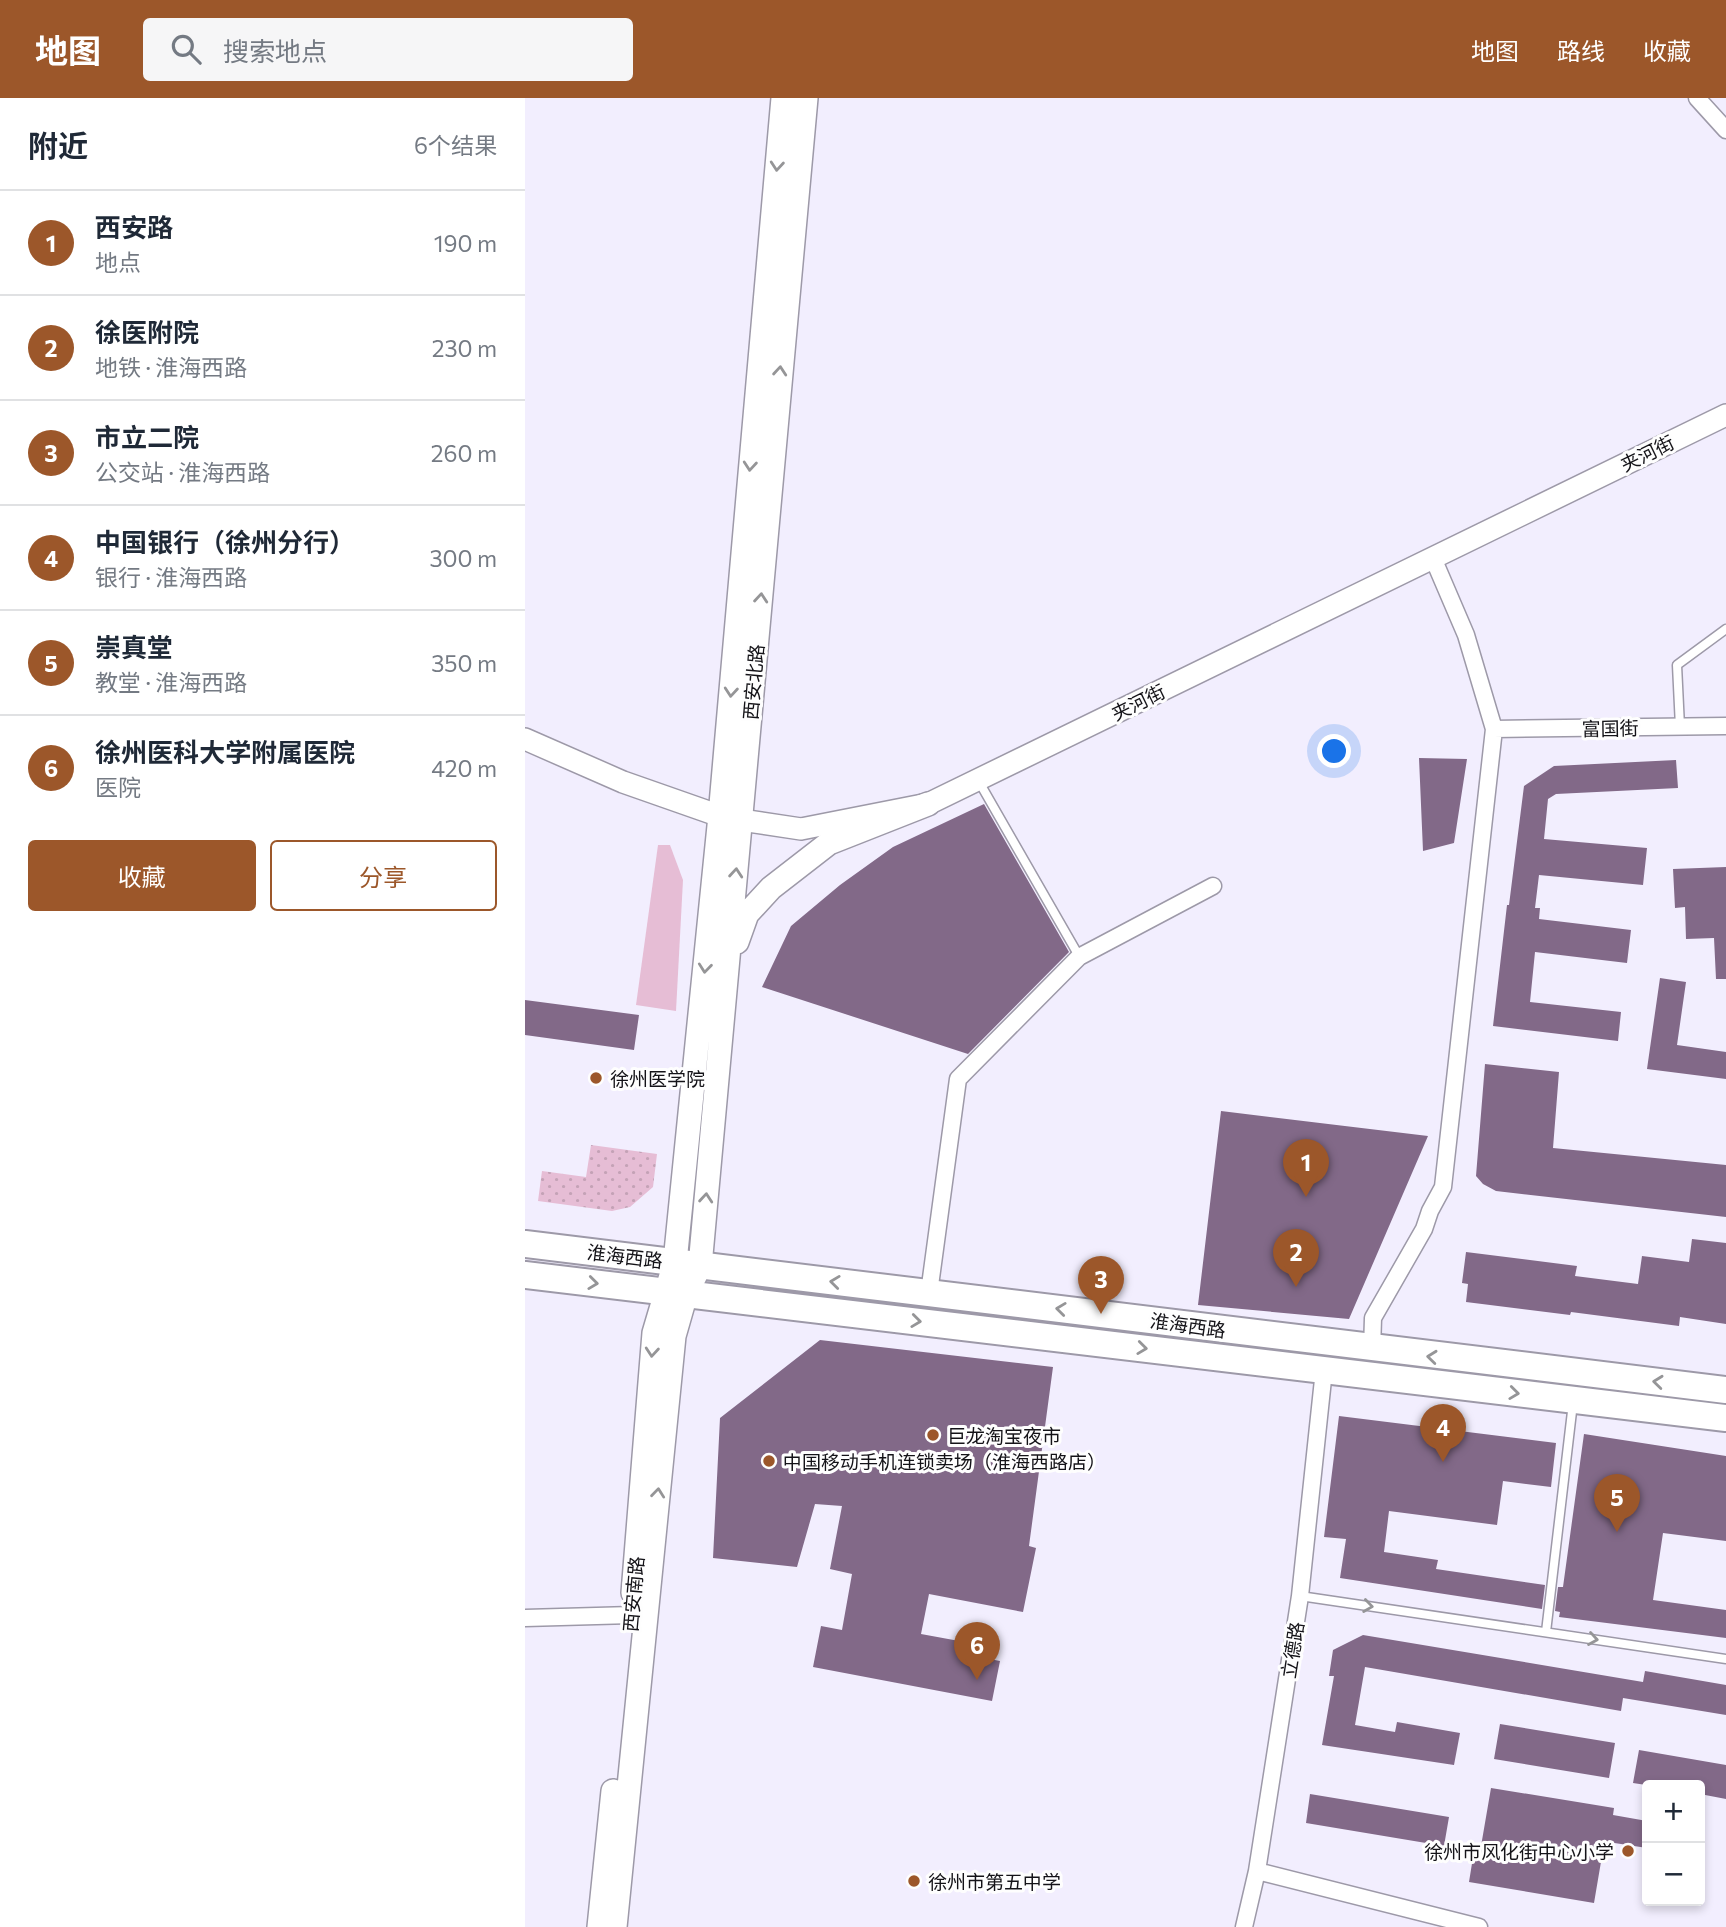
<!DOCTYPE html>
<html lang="zh">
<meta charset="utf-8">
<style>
body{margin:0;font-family:Commissioner,"Noto Sans SC",sans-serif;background:#f6f6f7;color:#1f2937}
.controls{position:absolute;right:21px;bottom:21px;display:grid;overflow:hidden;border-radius:7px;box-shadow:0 4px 10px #0003}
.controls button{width:63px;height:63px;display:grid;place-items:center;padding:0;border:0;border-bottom:2px solid #e0e1e3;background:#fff;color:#1f2937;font:35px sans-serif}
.you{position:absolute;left:810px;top:654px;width:24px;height:24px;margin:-18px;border:5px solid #fff;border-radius:50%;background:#1a73e8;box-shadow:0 0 0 10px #1a73e833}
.badge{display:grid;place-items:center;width:46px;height:46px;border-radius:50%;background:#9c572a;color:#fff;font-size:23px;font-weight:700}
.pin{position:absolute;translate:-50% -58px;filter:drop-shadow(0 2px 4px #0008)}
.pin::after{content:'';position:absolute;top:37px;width:24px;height:21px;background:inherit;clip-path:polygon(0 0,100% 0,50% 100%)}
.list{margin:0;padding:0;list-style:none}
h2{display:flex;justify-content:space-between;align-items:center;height:91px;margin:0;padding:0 28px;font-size:30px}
h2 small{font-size:23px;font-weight:400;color:#747a83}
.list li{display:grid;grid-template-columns:46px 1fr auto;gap:21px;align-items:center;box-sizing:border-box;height:105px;padding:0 28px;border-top:2px solid #e0e1e3}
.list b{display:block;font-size:26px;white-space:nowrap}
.list p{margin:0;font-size:23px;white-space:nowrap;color:#747a83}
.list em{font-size:23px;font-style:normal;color:#747a83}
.actions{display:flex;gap:14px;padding:21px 28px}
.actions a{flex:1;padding:16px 0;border:2px solid #9c572a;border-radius:7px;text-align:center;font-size:24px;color:#9c572a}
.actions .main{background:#9c572a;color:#fff}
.icon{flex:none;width:38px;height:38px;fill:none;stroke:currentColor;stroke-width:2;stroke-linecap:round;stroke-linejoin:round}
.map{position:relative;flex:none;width:1201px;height:1829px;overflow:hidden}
header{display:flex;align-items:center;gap:42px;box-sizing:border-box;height:98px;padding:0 35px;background:#9c572a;color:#fff}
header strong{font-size:33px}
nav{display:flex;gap:38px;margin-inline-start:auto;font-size:24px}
.search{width:490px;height:63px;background:#f6f6f7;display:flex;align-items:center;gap:18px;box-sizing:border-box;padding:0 24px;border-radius:7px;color:#747a83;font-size:26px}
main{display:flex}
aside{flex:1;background:#fff}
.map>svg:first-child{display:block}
.grass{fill:url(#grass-dots)}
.park{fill:#e6bdd5}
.building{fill:#826988}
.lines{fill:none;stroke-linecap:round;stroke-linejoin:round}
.service-casing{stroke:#9d99a8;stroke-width:11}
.minor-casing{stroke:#9d99a8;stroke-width:19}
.tertiary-casing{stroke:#9d99a8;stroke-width:24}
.secondary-casing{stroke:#9d99a8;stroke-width:26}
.primary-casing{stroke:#9d99a8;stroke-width:30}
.service{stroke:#fff;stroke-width:8}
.minor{stroke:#fff;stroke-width:16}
.tertiary{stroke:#fff;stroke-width:21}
.secondary{stroke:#fff;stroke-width:23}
.primary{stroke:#fff;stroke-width:26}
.oneway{stroke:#959597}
.poi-dot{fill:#9c572a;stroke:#fefefe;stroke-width:2.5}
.labels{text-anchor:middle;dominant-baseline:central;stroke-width:6;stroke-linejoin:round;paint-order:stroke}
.street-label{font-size:19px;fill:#141318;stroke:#fefefe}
.poi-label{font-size:19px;fill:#141318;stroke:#fefefe;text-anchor:start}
</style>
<header>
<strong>地图</strong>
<div class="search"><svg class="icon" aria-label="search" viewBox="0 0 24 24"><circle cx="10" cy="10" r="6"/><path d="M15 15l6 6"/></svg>搜索地点</div>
<nav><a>地图</a><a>路线</a><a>收藏</a></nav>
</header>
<main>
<aside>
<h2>附近<small>6个结果</small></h2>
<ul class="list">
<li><span class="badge">1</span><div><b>西安路</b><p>地点</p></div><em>190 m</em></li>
<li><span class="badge">2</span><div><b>徐医附院</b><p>地铁 · 淮海西路</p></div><em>230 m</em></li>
<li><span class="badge">3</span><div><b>市立二院</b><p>公交站 · 淮海西路</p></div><em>260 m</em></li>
<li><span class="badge">4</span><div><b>中国银行（徐州分行）</b><p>银行 · 淮海西路</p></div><em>300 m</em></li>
<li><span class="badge">5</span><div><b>崇真堂</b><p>教堂 · 淮海西路</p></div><em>350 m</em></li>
<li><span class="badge">6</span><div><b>徐州医科大学附属医院</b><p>医院</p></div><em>420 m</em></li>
</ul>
<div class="actions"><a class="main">收藏</a><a>分享</a></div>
</aside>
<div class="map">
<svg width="1201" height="1829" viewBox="0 0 1201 1829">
<defs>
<pattern id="grass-dots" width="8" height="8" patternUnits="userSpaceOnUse" patternTransform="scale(1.75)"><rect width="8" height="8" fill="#e6bdd5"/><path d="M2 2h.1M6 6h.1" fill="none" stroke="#c4a2b6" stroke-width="1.8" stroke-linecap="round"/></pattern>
</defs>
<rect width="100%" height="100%" fill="#f2eefe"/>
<path class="grass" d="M66 1047 132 1056 128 1089 105 1109 87 1113 13 1103 17 1073 61 1079Z"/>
<path class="park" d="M133 747H145L158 782 151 913 111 907Z"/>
<path class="building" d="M894 660 942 661 929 745 898 753Z
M1151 662 1153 690 1031 696 1023 701 1019 741 1122 750 1118 787 1014 777 1010 810H1015L1014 821 1106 832 1102 865 1010 854 1005 904 1096 914 1093 943 968 928 982 807H984L999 688 1029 668Z
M459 706 544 854 443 956 237 889 266 828 315 787 368 749Z
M1201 769V881H1191L1189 840 1161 841 1160 809 1150 810 1148 771Z
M1135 880 1161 884 1152 947 1201 954V981L1122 971Z
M0 902 114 917 109 952 0 937Z
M960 966 1034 974 1028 1050 1201 1067V1119L971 1093 958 1086 951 1078Z
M696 1013 903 1038 824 1221 673 1207Z
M1167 1141 1201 1145V1226L1155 1219 1154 1228 1046 1214 1045 1217 941 1204 943 1186 937 1185 941 1154 1052 1168 1050 1178 1113 1186 1117 1158 1164 1164Z
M295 1242 528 1269 504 1448 511 1450 498 1514 404 1496 396 1536 445 1545 443 1557 475 1563 467 1603 288 1569 296 1528 317 1532 327 1476 305 1471 317 1408 290 1406 272 1469 188 1460 195 1320Z
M814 1318 1031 1345 1026 1389 978 1383 972 1427 864 1413 859 1454 913 1462 911 1471 1020 1487 1017 1511 815 1480 821 1441 799 1439Z
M1059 1336 1201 1358V1443L1138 1435 1128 1502 1201 1512V1540L1034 1519 1035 1514 1030 1513 1033 1489H1038Z
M838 1537 1118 1584 1120 1573 1201 1587V1617L1098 1600 1096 1613 840 1569 830 1627 870 1634 872 1624 935 1635 929 1667 797 1647 809 1578H804L808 1552Z
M975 1626 1090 1645 1084 1680 969 1661Z
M1114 1652 1201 1667V1701L1175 1696V1687H1121L1108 1685Z
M966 1690 1089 1710 1088 1717 1122 1723V1750L1083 1744 1081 1752H1078L1069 1805 944 1784 949 1753 955 1754Z
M785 1696 924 1719 919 1748 781 1725Z"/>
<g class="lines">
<defs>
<path id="service" d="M1155 629 1152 567 1201 531
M453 682 554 858
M775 1498 1201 1561
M1021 1534 1048 1305"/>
<path id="minor" d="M1172 0 1201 32
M969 631 1201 628
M404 1195 433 981 554 859 688 788
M847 1252 848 1220 899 1131 905 1113 918 1089 969 631 941 537 908 460
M0 1520 107 1517
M732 1773 954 1829
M719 1829 732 1773 775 1498 799 1272"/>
<path id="tertiary" d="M0 641 98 684 195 718 216 722 276 731 403 706 1201 317"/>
<path id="secondary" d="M212 844 222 816 246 790 304 745 403 706
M108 1495 129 1235 150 1164 195 718 258 0
M74 1829 88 1693
M90 1829 149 1238 161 1196 175 1168 281 0"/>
<path id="primary" d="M0 1146C400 1195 800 1247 1201 1292
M0 1177 1201 1320"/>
</defs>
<use href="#service" class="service-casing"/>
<use href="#minor" class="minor-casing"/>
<use href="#tertiary" class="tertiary-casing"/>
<use href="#secondary" class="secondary-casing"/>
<use href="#primary" class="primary-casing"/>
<use href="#service" class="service"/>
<use href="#minor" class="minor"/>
<use href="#tertiary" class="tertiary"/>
<use href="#secondary" class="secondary"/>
<use href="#primary" class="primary"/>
</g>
<defs><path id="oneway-chevron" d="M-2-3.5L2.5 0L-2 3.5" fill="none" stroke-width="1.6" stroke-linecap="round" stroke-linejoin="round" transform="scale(1.75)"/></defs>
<g class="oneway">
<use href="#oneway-chevron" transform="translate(252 68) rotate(95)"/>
<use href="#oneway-chevron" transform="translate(255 273) rotate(-85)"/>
<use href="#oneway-chevron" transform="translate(225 368) rotate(95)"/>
<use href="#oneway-chevron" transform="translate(236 500) rotate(-85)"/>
<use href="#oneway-chevron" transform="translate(206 594) rotate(95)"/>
<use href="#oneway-chevron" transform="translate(211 775) rotate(-85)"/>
<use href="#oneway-chevron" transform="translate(180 870) rotate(96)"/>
<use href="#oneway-chevron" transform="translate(181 1100) rotate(-85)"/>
<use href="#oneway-chevron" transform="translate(310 1184) rotate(-173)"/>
<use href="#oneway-chevron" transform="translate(68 1185) rotate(7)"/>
<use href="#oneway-chevron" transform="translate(536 1211) rotate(-173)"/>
<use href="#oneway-chevron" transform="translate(391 1223) rotate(7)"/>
<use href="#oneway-chevron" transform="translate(617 1250) rotate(7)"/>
<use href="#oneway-chevron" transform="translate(127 1254) rotate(95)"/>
<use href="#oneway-chevron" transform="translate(907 1259) rotate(-174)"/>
<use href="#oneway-chevron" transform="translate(1133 1284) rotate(-174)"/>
<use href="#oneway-chevron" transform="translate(989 1295) rotate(7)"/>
<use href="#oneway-chevron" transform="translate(133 1395) rotate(-84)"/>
<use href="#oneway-chevron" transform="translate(843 1508) rotate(8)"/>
<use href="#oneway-chevron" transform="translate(1068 1541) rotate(9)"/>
</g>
<g class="poi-dot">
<circle cx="71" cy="980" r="7"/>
<circle cx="408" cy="1337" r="7"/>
<circle cx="244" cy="1363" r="7"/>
<circle cx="1103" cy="1753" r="7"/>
<circle cx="389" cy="1783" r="7"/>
</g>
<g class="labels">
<g class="street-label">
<text transform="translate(1122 355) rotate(-26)">夹河街</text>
<text transform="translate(228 584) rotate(-85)">西安北路</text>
<text transform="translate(613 604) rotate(-26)">夹河街</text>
<text transform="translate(1085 630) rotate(-1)">富国街</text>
<text transform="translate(100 1158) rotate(7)">淮海西路</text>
<text transform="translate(663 1227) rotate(8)">淮海西路</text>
<text transform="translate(108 1496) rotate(-85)">西安南路</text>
<text transform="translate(767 1552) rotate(-81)">立德路</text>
</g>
<g class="poi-label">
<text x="85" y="980">徐州医学院</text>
<text x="422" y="1337">巨龙淘宝夜市</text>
<text x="258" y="1363">中国移动手机连锁卖场（淮海西路店）</text>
<text x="1089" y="1753" text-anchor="end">徐州市风化街中心小学</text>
<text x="403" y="1783">徐州市第五中学</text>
</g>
</g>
</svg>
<div class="controls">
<button>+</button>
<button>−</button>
</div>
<div class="you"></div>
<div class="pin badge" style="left:781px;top:1099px">1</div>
<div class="pin badge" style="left:771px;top:1189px">2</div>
<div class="pin badge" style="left:576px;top:1216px">3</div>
<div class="pin badge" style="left:918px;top:1364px">4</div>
<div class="pin badge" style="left:1092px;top:1434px">5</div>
<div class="pin badge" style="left:452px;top:1582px">6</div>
</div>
</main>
